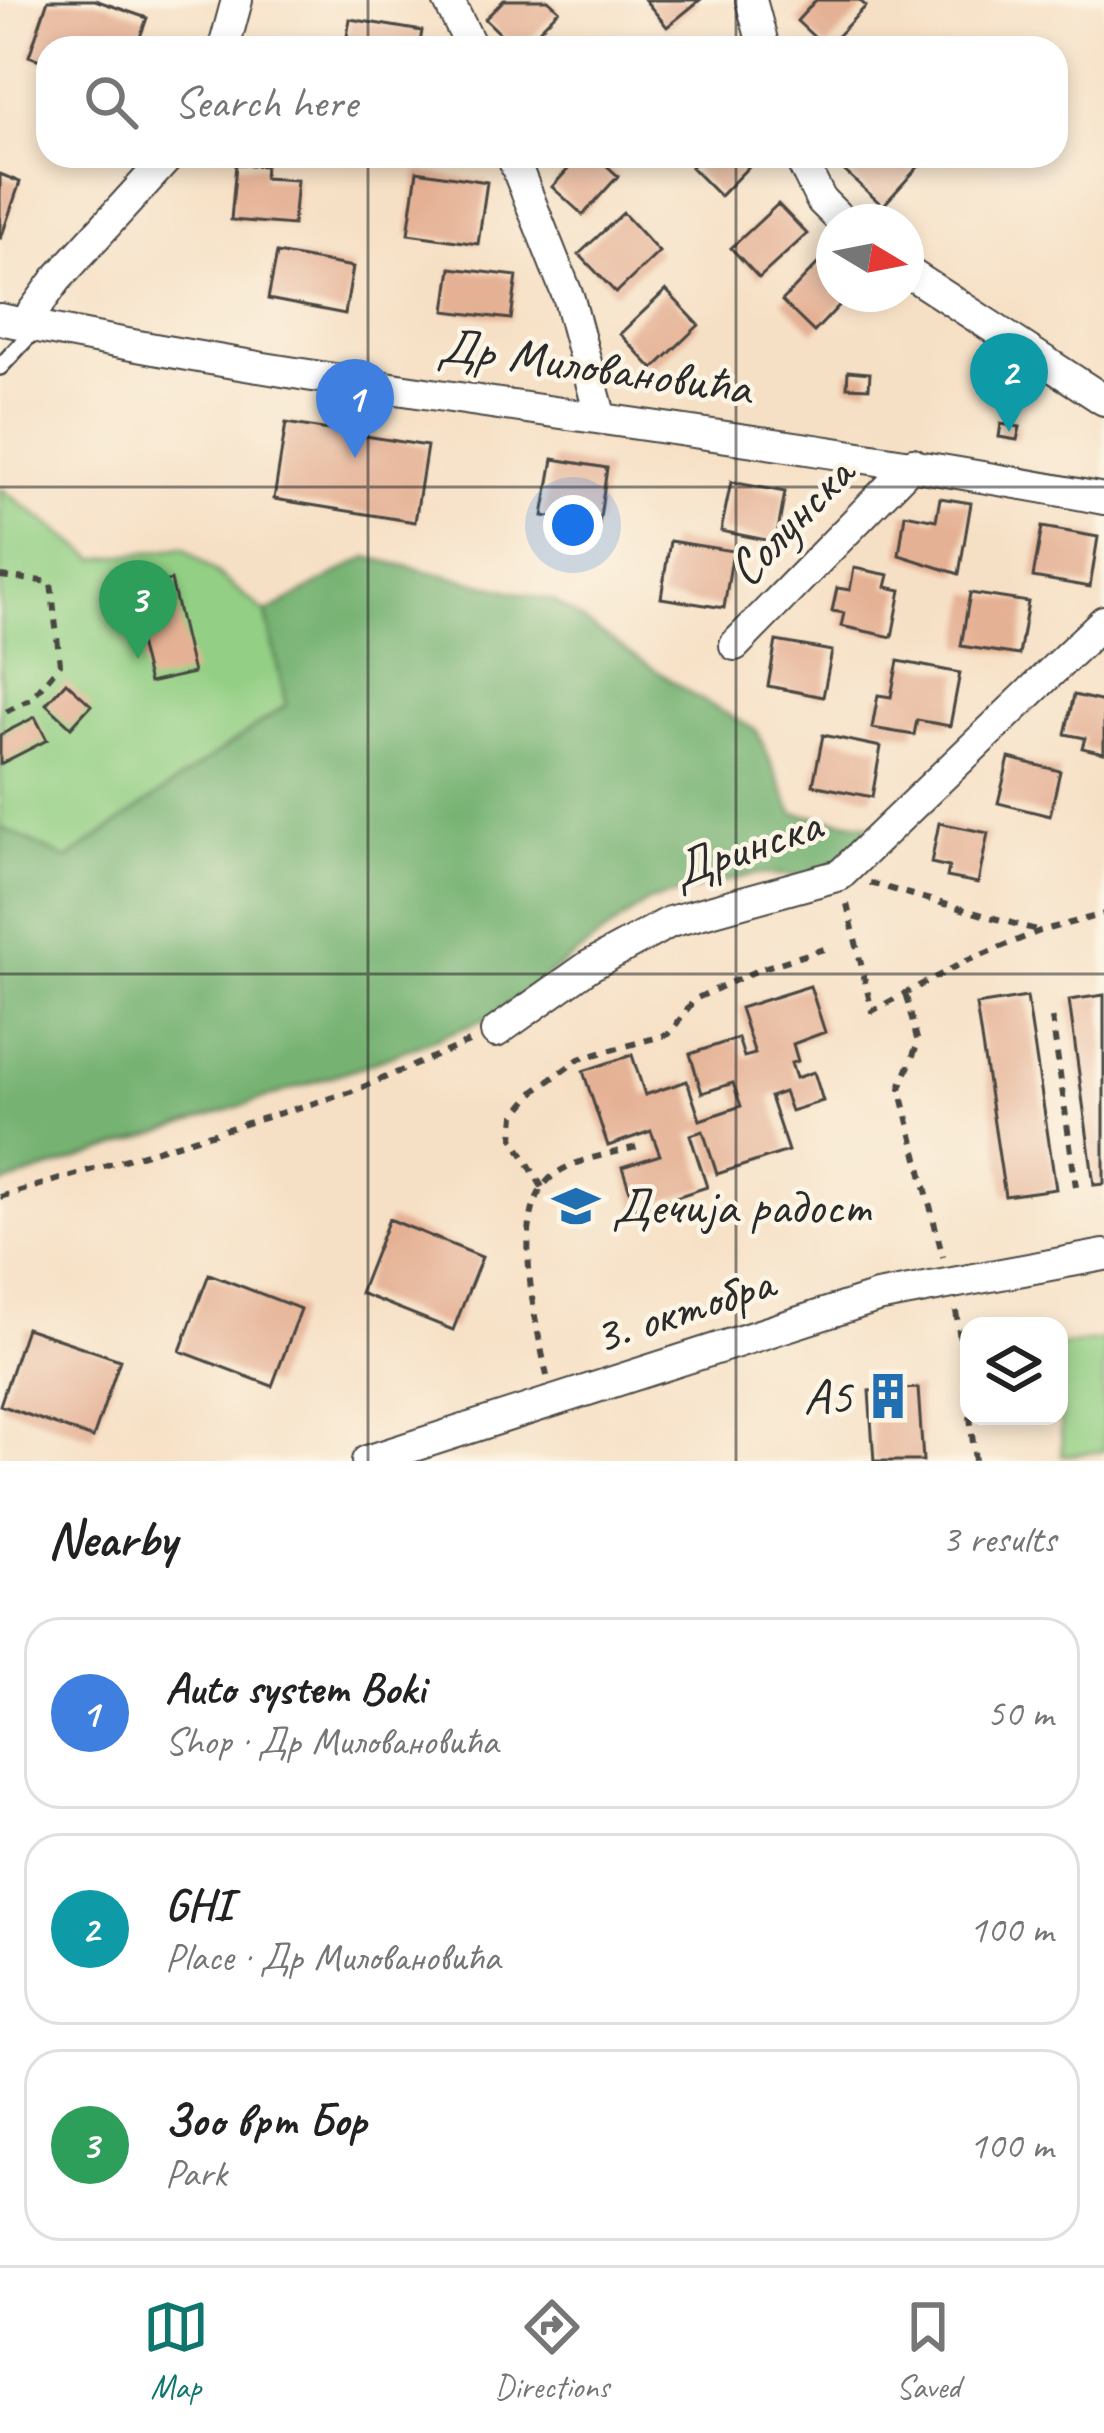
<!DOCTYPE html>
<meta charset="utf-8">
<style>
body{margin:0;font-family:Caveat,sans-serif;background:#f2f2f2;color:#222}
.controls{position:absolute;right:36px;bottom:36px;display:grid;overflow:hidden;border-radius:24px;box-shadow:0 6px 18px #0003}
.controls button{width:108px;height:108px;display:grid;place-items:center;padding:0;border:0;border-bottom:3px solid #e0e0e0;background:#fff;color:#222;font:60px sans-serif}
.compass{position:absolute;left:816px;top:204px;width:108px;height:108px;border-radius:50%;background:#fff;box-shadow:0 6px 18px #0003;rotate:100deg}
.you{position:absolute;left:573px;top:525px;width:42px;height:42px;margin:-30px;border:9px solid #fff;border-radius:50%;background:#1a73e8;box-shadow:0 0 0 18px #1a73e833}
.badge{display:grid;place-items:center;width:78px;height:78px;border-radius:50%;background:#0f766e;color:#fff;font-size:39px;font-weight:700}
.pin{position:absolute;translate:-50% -99px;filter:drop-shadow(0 3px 6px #0008)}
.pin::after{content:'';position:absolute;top:63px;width:42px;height:36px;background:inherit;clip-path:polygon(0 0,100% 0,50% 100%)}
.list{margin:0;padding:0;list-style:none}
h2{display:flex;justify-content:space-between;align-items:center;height:156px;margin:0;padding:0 48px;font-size:51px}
h2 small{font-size:39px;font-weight:400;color:#767676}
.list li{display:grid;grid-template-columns:78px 1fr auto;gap:36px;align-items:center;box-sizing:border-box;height:192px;margin:0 24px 24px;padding:0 24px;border:3px solid #e0e0e0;border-radius:36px}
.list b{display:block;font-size:45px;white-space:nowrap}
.list p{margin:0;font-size:39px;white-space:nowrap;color:#767676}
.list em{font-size:39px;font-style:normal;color:#767676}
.icon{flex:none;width:66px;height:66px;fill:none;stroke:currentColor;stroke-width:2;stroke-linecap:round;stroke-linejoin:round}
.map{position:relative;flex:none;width:1104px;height:1461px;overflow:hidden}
.search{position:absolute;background:#fff;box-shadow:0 6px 18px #0003;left:36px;right:36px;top:36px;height:132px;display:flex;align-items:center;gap:30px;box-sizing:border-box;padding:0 42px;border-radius:36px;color:#767676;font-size:45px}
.sheet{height:804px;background:#fff}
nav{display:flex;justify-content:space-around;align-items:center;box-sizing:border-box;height:168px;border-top:3px solid #e0e0e0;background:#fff;font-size:33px;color:#767676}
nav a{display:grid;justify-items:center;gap:6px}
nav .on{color:#0f766e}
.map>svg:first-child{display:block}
.green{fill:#93cf84;stroke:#5f7d58;stroke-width:3}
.forest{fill:#76b272;stroke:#506e4e;stroke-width:3}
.building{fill:#e5b194}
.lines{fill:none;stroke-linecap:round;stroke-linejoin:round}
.lane-casing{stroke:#494642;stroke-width:20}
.street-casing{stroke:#494642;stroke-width:34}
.path{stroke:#494642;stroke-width:6;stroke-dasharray:9 9;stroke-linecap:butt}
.lane{stroke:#fff;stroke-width:15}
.street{stroke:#fff;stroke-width:30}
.grid{fill:none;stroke:#2b2b2b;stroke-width:3;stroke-opacity:0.55}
.labels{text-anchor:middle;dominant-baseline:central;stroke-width:9;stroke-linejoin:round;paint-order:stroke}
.street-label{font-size:51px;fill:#2b2b2b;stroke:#fcf5e5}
.poi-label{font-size:51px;fill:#2b2b2b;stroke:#fcf5e5;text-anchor:start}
</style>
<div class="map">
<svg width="1104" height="1461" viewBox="0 0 1104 1461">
<rect width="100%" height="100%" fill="#fcf5e5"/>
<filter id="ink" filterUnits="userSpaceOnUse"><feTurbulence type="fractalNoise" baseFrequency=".00833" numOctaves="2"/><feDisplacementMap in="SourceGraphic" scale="24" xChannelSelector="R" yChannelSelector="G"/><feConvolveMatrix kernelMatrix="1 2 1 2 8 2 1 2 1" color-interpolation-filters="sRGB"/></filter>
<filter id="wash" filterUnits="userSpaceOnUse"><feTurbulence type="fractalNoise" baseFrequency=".004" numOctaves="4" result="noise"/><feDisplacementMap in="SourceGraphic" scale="48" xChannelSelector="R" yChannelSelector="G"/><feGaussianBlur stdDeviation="2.7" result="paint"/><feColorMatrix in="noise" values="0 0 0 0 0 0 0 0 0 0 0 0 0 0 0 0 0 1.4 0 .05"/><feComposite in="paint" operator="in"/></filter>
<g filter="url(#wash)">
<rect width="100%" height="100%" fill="#f6e0c5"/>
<path class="green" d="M0 488 96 559 184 547 266 613 286 705 67 859 0 827Z
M1104 1340V1451L1062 1456 1059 1346Z"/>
<path class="forest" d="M367 557 554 601 691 694 757 731 793 813 886 828 815 876 754 874 648 901 490 1018 366 1065 0 1185V827L67 859 286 705 266 613Z"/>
<g id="blocks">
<path class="building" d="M48 0H95L147 18 136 48H48V63L29 56Z
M504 0H548L559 10 521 48H515L485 19Z
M645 0H700L667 27Z
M816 0H859L866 6 826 48 797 21Z
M350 19 422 31 419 48H345Z
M580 156H596L618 176 583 215 552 187Z
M702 156H759L720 196 691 167Z
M850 156H928L883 206 840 167Z
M236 164 265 166 264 178 297 180 293 225 231 220Z
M417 171 487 182 478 244 408 234Z
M0 174 20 182 1 238H0Z
M778 204 807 234 759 278 731 248Z
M623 213 659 252 616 293 579 254Z
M277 253 353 267 345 314 268 299Z
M827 254 834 260V294H850L814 332 782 301Z
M451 268 517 276 511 319 445 311Z
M666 290 699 325 653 369 620 334Z
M848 371 870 373 869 388 847 387Z
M286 423 427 446 415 522 274 499Z
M1001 424 1020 427 1017 440 999 437Z
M553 459 607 468 599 525 543 516Z
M731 482 785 492 776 542 721 531Z
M940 498 971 503 959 574 899 555 905 514 936 520Z
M1042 527 1098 537 1090 587 1033 577Z
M670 541 733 551 724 608 661 598Z
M854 568 889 575 886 587 901 590 892 637 841 626 844 613 832 611 837 588 850 590Z
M171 580 193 673 149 683 126 591Z
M970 593 1028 602 1019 655 961 646Z
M776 641 832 651 823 697 768 686Z
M898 661 960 673 950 726 917 720 914 735 872 728 878 695 891 697Z
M66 682 91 705 71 727 46 704Z
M1074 695 1104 702V753L1082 748 1085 738 1065 734Z
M35 717 47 740 0 764V735Z
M823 735 881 747 872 797 813 785Z
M1009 758 1060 771 1050 816 998 803Z
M939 823 988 833 978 883 947 877 949 867 931 863Z
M810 986 825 1032 793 1044 798 1061 791 1063 796 1078 814 1072 823 1101 791 1111 784 1092 770 1097 788 1151 717 1174 703 1131 690 1135 707 1187 636 1210 622 1167 660 1155 651 1131 608 1146 583 1071 632 1055 645 1095 687 1081 700 1120 741 1106 733 1083 702 1093 690 1054 738 1038 744 1057 755 1054 740 1008Z
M1104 995V1184L1094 1185 1069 1000Z
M1027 997 1056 1189 1005 1196 976 1005Z
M389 1219 482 1257 453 1330 360 1293Z
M209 1274 301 1309 272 1386 180 1351Z
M26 1328 120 1360 93 1438 0 1405Z
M918 1388 923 1461H874L869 1391Z"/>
</g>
</g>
<g filter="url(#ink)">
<use href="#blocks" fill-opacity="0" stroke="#494642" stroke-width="3"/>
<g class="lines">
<defs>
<path id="lane" d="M0 367 37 327"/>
<path id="street" d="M448 0 472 48
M751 0 764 48
M224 48 237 0
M512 156 569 299 600 415
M799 156 821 200 843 222
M906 271 1104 400
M0 319C365 396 738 429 1104 499
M24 324 57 279 169 156
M735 645 913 463
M496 1032 589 966 670 922 840 875 1104 621
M367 1461 877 1297 1104 1255"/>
</defs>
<use href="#lane" class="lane-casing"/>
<use href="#street" class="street-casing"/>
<path class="path" d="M0 576 51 582 60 664 31 699 0 715
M870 883 1040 931
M847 904 872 1011 964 962 1040 931 1104 914
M906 996 918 1043 900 1088 943 1257
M1052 1018 1076 1187
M542 1187 513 1138 515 1115 535 1091 579 1059 669 1034 695 999 760 969 827 948
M0 1197 351 1092 469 1042
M956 1311 969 1402
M547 1376C537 1327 507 1210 554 1175 576 1158 617 1153 644 1145
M970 1416 975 1461"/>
<use href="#lane" class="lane"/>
<use href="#street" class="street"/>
</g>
</g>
<path class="grid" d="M368 0V48M736 0V48M368 156V1461M736 156V1461M0 487H1104M0 974H1104"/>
<defs>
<symbol id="school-bare" viewBox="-9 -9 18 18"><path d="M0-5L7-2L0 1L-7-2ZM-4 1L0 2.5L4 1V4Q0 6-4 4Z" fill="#1f6fb2" stroke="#fcf5e5" stroke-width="2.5" paint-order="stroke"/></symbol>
<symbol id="building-bare" viewBox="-9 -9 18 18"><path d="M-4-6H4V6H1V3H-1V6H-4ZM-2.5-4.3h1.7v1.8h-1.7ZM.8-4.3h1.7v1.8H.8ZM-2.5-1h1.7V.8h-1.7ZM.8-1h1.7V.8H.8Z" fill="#1f6fb2" stroke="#fcf5e5" stroke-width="2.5" paint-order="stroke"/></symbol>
</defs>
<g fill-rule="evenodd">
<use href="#school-bare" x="543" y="1173" width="66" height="66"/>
<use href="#building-bare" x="855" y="1363" width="66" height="66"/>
</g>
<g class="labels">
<g class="street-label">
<text transform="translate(595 366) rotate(8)">Др Миловановића</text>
<text transform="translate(790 521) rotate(-46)">Солунска</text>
<text transform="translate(746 847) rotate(-19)">Дринска</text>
<text transform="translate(683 1309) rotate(-18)">3. октобра</text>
</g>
<g class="poi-label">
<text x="612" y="1206">Дечија радост</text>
<text x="852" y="1396" text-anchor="end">A5</text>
</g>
</g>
</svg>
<div class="controls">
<button><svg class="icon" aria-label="layers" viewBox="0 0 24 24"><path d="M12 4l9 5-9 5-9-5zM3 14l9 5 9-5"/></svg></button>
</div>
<svg class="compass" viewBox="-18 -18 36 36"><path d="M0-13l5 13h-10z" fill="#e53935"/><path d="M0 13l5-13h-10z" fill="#767676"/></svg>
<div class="you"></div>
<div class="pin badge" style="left:355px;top:458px;background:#3f7fe0">1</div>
<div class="pin badge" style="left:1009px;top:432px;background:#0f9aa8">2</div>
<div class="pin badge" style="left:138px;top:659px;background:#2e9e5b">3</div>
<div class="search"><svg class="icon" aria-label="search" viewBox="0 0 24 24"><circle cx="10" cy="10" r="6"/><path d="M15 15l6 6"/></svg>Search here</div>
</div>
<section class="sheet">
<h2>Nearby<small>3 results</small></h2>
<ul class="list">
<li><span class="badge" style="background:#3f7fe0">1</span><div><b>Auto system Boki</b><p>Shop · Др Миловановића</p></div><em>50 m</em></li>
<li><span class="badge" style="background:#0f9aa8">2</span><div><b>GHI</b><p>Place · Др Миловановића</p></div><em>100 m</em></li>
<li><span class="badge" style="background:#2e9e5b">3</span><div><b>Зоо врт Бор</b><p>Park</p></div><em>100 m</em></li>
</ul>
</section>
<nav>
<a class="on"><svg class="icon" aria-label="map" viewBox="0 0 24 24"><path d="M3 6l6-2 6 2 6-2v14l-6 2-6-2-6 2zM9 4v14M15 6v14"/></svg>Map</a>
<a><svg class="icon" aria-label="directions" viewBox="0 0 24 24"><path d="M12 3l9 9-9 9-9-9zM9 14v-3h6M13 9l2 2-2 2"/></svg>Directions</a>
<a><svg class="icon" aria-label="saved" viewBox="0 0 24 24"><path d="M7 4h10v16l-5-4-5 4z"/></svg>Saved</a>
</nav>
